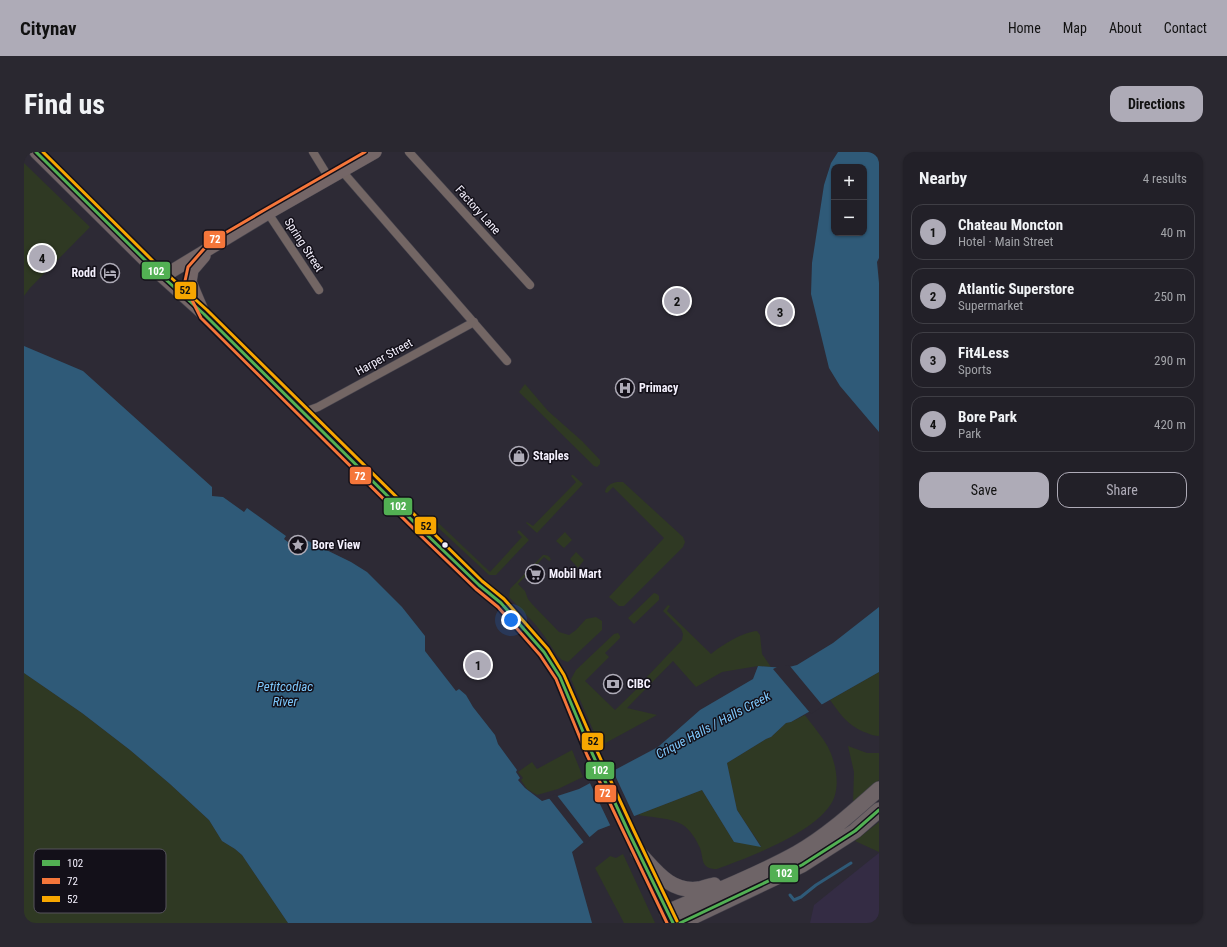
<!DOCTYPE html>
<meta charset="utf-8">
<style>
body{margin:0;font-family:"Roboto Condensed",sans-serif;background:#2a2830;color:#f1f3f6}
.controls{position:absolute;right:12px;top:12px;display:grid;overflow:hidden;border-radius:8px;box-shadow:0 1px 3px #0004}
.controls button{width:36px;height:36px;display:grid;place-items:center;padding:0;border:0;border-bottom:1px solid #3f3e45;background:#222028;color:#f1f3f6;font:20px sans-serif}
.you{position:absolute;left:487px;top:468px;width:14px;height:14px;margin:-10px;border:3px solid #fff;border-radius:50%;background:#1a73e8;box-shadow:0 0 0 6px #1a73e833}
.badge{display:grid;place-items:center;width:26px;height:26px;border-radius:50%;background:#aeabb7;color:#111;font-size:13px;font-weight:700}
.pin{position:absolute;translate:-50% -50%;border:2px solid #fff;box-shadow:0 1px 4px #0006}
.list{margin:0;padding:0;list-style:none}
h2{display:flex;justify-content:space-between;align-items:center;height:52px;margin:0;padding:0 16px;font-size:17px}
h2 small{font-size:13px;font-weight:400;color:#a2a3a8}
.list li{display:grid;grid-template-columns:26px 1fr auto;gap:12px;align-items:center;box-sizing:border-box;height:56px;margin:0 8px 8px;padding:0 8px;border:1px solid #3f3e45;border-radius:12px}
.list b{display:block;font-size:15px;white-space:nowrap}
.list p{margin:0;font-size:13px;white-space:nowrap;color:#a2a3a8}
.list em{font-size:13px;font-style:normal;color:#a2a3a8}
.actions{display:flex;gap:8px;padding:12px 16px}
.actions a{flex:1;padding:9px 0;border:1px solid #aeabb7;border-radius:12px;text-align:center;font-size:14px;color:#aeabb7}
.actions .main{background:#aeabb7;color:#111}
.map{position:relative;flex:none;width:855px;height:771px;overflow:hidden;border-radius:12px}
header{display:flex;align-items:center;gap:24px;box-sizing:border-box;height:56px;padding:0 20px;background:#aeabb7;color:#111}
header strong{font-size:19px}
nav{display:flex;gap:22px;margin-inline-start:auto;font-size:14px}
.intro{display:flex;align-items:center;justify-content:space-between;box-sizing:border-box;height:96px;padding:0 24px}
h1{margin:0;font-size:28px}
.button{padding:10px 18px;border-radius:12px;background:#aeabb7;color:#111;font-size:14px;font-weight:700}
main{display:flex;gap:24px;padding:0 24px}
aside{flex:1;background:#222028;border-radius:12px;box-shadow:0 1px 3px #0004}
.map>svg:first-child{display:block}
.built{fill:#342c44}
.green{fill:#2f3923}
.water{fill:#2f5a78;fill-rule:evenodd}
.pier{fill:#2d2a35}
.lines{fill:none;stroke-linecap:round;stroke-linejoin:round}
.stream{stroke:#2f5a78;stroke-width:3}
.street-casing{stroke:#4a4750;stroke-width:9}
.primary-casing{stroke:#4a4750;stroke-width:14}
.highway-casing{stroke:#4a4750;stroke-width:16}
.street{stroke:#736664;stroke-width:8}
.primary{stroke:#746667;stroke-width:13}
.highway{stroke:#6e6467;stroke-width:15}
.bus-1-casing{stroke:#131019;stroke-width:6}
.bus-2-casing{stroke:#131019;stroke-width:6}
.bus-3-casing{stroke:#131019;stroke-width:6}
.bus-1{stroke:#52b053;stroke-width:3}
.bus-2{stroke:#f5763a;stroke-width:3}
.bus-3{stroke:#f7a600;stroke-width:3}
.bus-dot{fill:#f4f0fd;stroke:#131019;stroke-width:1.5}
.labels{text-anchor:middle;dominant-baseline:central;stroke-width:3;stroke-linejoin:round;paint-order:stroke}
.street-label{font-size:12px;fill:#f4f0fd;stroke:#131019}
.poi-label{font-size:12px;font-weight:bold;fill:#f4f0fd;stroke:#131019;text-anchor:start}
.water-label{font-size:13px;font-style:italic;fill:#7ec8fc;stroke:#131019}
.key{fill:#131019;stroke:#56535d;stroke-width:1}
.key-label{font-size:11px;fill:#f4f0fd}
.line-badge{stroke:#131019;stroke-width:1.5}
.badge-label{font-size:11px;text-anchor:middle;font-weight:bold;fill:#fff}
.pale-badge-label{font-size:11px;text-anchor:middle;font-weight:bold;fill:#111}
</style>
<header>
<strong>Citynav</strong>
<nav><a>Home</a><a>Map</a><a>About</a><a>Contact</a></nav>
</header>
<div class="intro"><h1>Find us</h1><a class="button">Directions</a></div>
<main>
<div class="map">
<svg width="855" height="771" viewBox="0 0 855 771">
<rect width="100%" height="100%" fill="#2d2a35"/>
<path class="built" d="M855 701V771H786L790 753 846 708Z"/>
<path class="green" d="M0 11 66 75 6 136 0 144Z
M501 232 524 259 558 289 576 308V312L573 315 570 314 495 240Z
M548 323H549L559 332 513 381 502 371 503 370 509 374 552 330 547 324Z
M593 330H599L659 385 661 390 659 395 600 454H595L585 445 640 386 589 335 583 341 581 340C582 334 587 331 593 330Z
M404 362H405L466 420 498 385 493 380 495 378 505 388 472 423H465L407 369Z
M541 380 548 388 540 396 532 389Z
M552 400 560 408 554 416 546 407Z
M519 403C523 403 526 404 527 408L525 409 520 405 494 432 501 439 504 447 508 452 535 480 545 483 552 478 562 467 572 465 578 469V478L544 510 538 508 533 503 521 485 511 472 485 445 486 437Z
M630 441 633 442 635 444V448L610 472 604 466Z
M644 453 646 454 643 459 687 502C698 493 719 480 733 479L736 483 738 502 747 515 734 514 698 520 672 535 649 509 603 556 633 563 576 594 547 527 552 518 590 482 594 481 596 484V486L581 501 585 505 561 529 591 558 621 529 620 528 658 488 659 482 657 477 639 459Z
M855 520V584C851 584 847 583 843 581 824 574 817 563 806 548Z
M0 521 58 561 106 598 146 632 185 668 198 689 211 697 218 703 264 771H0Z
M781 563C788 573 798 584 804 595 811 609 816 630 810 646 798 678 724 706 693 717 676 717 680 707 676 696 672 687 667 679 659 673 649 666 626 665 613 663L678 638 710 690 737 694 713 658 703 611 742 587 747 585 762 571 767 570Z
M824 594 843 601H855V628L829 651 830 620Z
M548 598 559 625 534 637 513 643 503 637 497 628 499 626 494 620 508 610 513 617Z
M855 670V700L831 689Z
M599 702 631 771H600L571 716 586 704 592 706Z"/>
<path class="water" d="M814 0H855V106L853 110 855 131V280L816 234 805 216 787 142 788 111 800 33 807 11ZM810 15H840V81H810Z
M0 194 59 219 188 335V344L199 345 220 360 223 356 262 384 260 387 274 398 282 388 327 410 343 420 378 455 401 484V499L432 539 435 537 442 543 449 555 471 583 474 592 493 618 492 620 496 626 494 628 501 636 518 649 555 637 634 595 676 558 729 527 734 514 761 516 773 513 809 491 855 455V520L767 570 762 571 747 585 742 587 703 611 713 658 737 695 710 690 678 638 574 678 548 700 568 771H264L218 703 211 697 198 689 185 668 146 632 106 598 58 561 0 521Z"/>
<path class="pier" d="M765 513 799 554 787 562 749 517 755 514H761Z
M588 617 611 666 587 675 565 629Z
M532 642 567 687 561 692 524 645Z"/>
<g class="lines">
<path class="stream" d="M766 743 770 748 777 745 792 733 827 711"/>
<defs>
<path id="street" d="M289 0 305 26
M385 0 506 133
M318 19 483 209
M244 61 295 138
M280 260 294 255 450 170"/>
<path id="primary" d="M12 0 130 117 180 162 280 260 397 377 455 433 477 451 520 500 536 525 568 601 605 681 649 771
M140 125 148 119 244 61 351 0
M177 156 166 130 168 118 180 104"/>
<path id="highway" d="M614 700C631 718 646 741 675 737 680 736 685 734 690 733
M643 760C687 741 732 724 773 701 803 684 829 660 855 637
M656 771 778 713 831 679 855 658"/>
</defs>
<use href="#street" class="street-casing"/>
<use href="#primary" class="primary-casing"/>
<use href="#highway" class="highway-casing"/>
<use href="#street" class="street"/>
<use href="#primary" class="primary"/>
<use href="#highway" class="highway"/>
<defs>
<path id="bus-1" d="M12 0 130 117 180 162 397 377 455 433 477 451 520 500 536 525 568 601 605 681 649 771
M656 771 778 713 831 679 855 658"/>
<path id="bus-2" d="M341 0 242 57 186 90 164 115 161 129 165 142 177 166 394 381 452 437 474 455 516 503 532 527 563 603 601 683 643 771"/>
<path id="bus-3" d="M19 0 133 113 183 158 401 373 458 429 480 447 524 497 540 523 573 599 610 679 653 769"/>
</defs>
<use href="#bus-1" class="bus-1-casing"/>
<use href="#bus-2" class="bus-2-casing"/>
<use href="#bus-3" class="bus-3-casing"/>
<use href="#bus-1" class="bus-1"/>
<use href="#bus-2" class="bus-2"/>
<use href="#bus-3" class="bus-3"/>
</g>
<defs>
<symbol id="hotel-ring" viewBox="-11 -11 22 22"><circle r="9.5" fill="#131019" stroke="#aeabb7" stroke-width="1.5"/><path d="M-6-4.5h1.5V1H6V5H4.5V3h-9V5H-6ZM-4 0a1.8 1.8 0 1 1 3.6 0ZM.5 0V-2.5h3Q6-2.5 6 0Z" fill="#aeabb7"/></symbol>
<symbol id="hospital-ring" viewBox="-11 -11 22 22"><circle r="9.5" fill="#131019" stroke="#aeabb7" stroke-width="1.5"/><path d="M-5-5h3v3.5h4V-5h3V5h-3V1.5h-4V5h-3Z" fill="#aeabb7"/></symbol>
<symbol id="shop-ring" viewBox="-11 -11 22 22"><circle r="9.5" fill="#131019" stroke="#aeabb7" stroke-width="1.5"/><path d="M-5-2.5h2.3a2.7 3.5 0 0 1 5.4 0H5L5.5 6h-11ZM-1.5-2.5h3a1.5 2.3 0 0 0-3 0Z" fill="#aeabb7"/></symbol>
<symbol id="sight-ring" viewBox="-11 -11 22 22"><circle r="9.5" fill="#131019" stroke="#aeabb7" stroke-width="1.5"/><path d="M0-6L1.8-2.2L6-1.7L2.9 1.2L3.7 5.4L0 3.3L-3.7 5.4L-2.9 1.2L-6-1.7L-1.8-2.2Z" fill="#aeabb7"/></symbol>
<symbol id="supermarket-ring" viewBox="-11 -11 22 22"><circle r="9.5" fill="#131019" stroke="#aeabb7" stroke-width="1.5"/><path d="M-6-5.5h2.5l.6 2H6L4.5 2H-2.5L-4.4-4H-6ZM-1.5 3.2a1.3 1.3 0 1 0 .1 0ZM3 3.2a1.3 1.3 0 1 0 .1 0Z" fill="#aeabb7"/></symbol>
<symbol id="bank-ring" viewBox="-11 -11 22 22"><circle r="9.5" fill="#131019" stroke="#aeabb7" stroke-width="1.5"/><path d="M-6-4H6V4H-6ZM0-2.3a2.3 2.3 0 1 0 0 4.6a2.3 2.3 0 1 0 0-4.6Z" fill="#aeabb7"/></symbol>
</defs>
<g fill-rule="evenodd">
<use href="#hotel-ring" x="75" y="110" width="22" height="22"/>
<use href="#hospital-ring" x="590" y="225" width="22" height="22"/>
<use href="#shop-ring" x="484" y="293" width="22" height="22"/>
<use href="#sight-ring" x="263" y="382" width="22" height="22"/>
<use href="#supermarket-ring" x="500" y="411" width="22" height="22"/>
<use href="#bank-ring" x="578" y="521" width="22" height="22"/>
</g>
<circle class="bus-dot" cx="421" cy="393" r="3.5"/>
<g class="labels">
<g class="street-label">
<text transform="translate(454 58) rotate(48)">Factory Lane</text>
<text transform="translate(280 93) rotate(57)">Spring Street</text>
<text transform="translate(360 205) rotate(-29)">Harper Street</text>
</g>
<g class="poi-label">
<text x="72" y="121" text-anchor="end">Rodd</text>
<text x="615" y="236">Primacy</text>
<text x="509" y="304">Staples</text>
<text x="288" y="393">Bore View</text>
<text x="525" y="422">Mobil Mart</text>
<text x="603" y="532">CIBC</text>
</g>
<g class="water-label">
<text x="261" y="534">Petitcodiac<tspan x="261" dy="15">River</tspan></text>
<text transform="translate(689 573) rotate(-28)">Crique Halls / Halls Creek</text>
</g>
</g>
<rect x="10" y="697" width="132" height="64" rx="6" class="key"/>
<rect x="18" y="708" width="18" height="6" fill="#52b053"/>
<rect x="18" y="726" width="18" height="6" fill="#f5763a"/>
<rect x="18" y="744" width="18" height="6" fill="#f7a600"/>
<g class="key-label">
<text x="43" y="715">102</text>
<text x="43" y="733">72</text>
<text x="43" y="751">52</text>
</g>
<g class="line-badge">
<rect x="179" y="78" width="23" height="19" rx="4" fill="#f5763a"/>
<rect x="117" y="109" width="30" height="19" rx="4" fill="#52b053"/>
<rect x="150" y="129" width="23" height="19" rx="4" fill="#f7a600"/>
<rect x="325" y="314" width="23" height="19" rx="4" fill="#f5763a"/>
<rect x="359" y="345" width="30" height="19" rx="4" fill="#52b053"/>
<rect x="390" y="364" width="23" height="19" rx="4" fill="#f7a600"/>
<rect x="557" y="580" width="23" height="19" rx="4" fill="#f7a600"/>
<rect x="561" y="609" width="30" height="19" rx="4" fill="#52b053"/>
<rect x="570" y="632" width="23" height="19" rx="4" fill="#f5763a"/>
<rect x="745" y="712" width="30" height="19" rx="4" fill="#52b053"/>
</g>
<g class="badge-label">
<text x="191" y="91">72</text>
<text x="132" y="123">102</text>
<text x="336" y="328">72</text>
<text x="374" y="358">102</text>
<text x="576" y="622">102</text>
<text x="581" y="645">72</text>
<text x="760" y="725">102</text>
</g>
<g class="pale-badge-label">
<text x="161" y="142">52</text>
<text x="402" y="378">52</text>
<text x="569" y="593">52</text>
</g>
</svg>
<div class="controls">
<button>+</button>
<button>−</button>
</div>
<div class="you"></div>
<div class="pin badge" style="left:454px;top:513px">1</div>
<div class="pin badge" style="left:653px;top:149px">2</div>
<div class="pin badge" style="left:756px;top:160px">3</div>
<div class="pin badge" style="left:18px;top:106px">4</div>
</div>
<aside>
<h2>Nearby<small>4 results</small></h2>
<ul class="list">
<li><span class="badge">1</span><div><b>Chateau Moncton</b><p>Hotel · Main Street</p></div><em>40 m</em></li>
<li><span class="badge">2</span><div><b>Atlantic Superstore</b><p>Supermarket</p></div><em>250 m</em></li>
<li><span class="badge">3</span><div><b>Fit4Less</b><p>Sports</p></div><em>290 m</em></li>
<li><span class="badge">4</span><div><b>Bore Park</b><p>Park</p></div><em>420 m</em></li>
</ul>
<div class="actions"><a class="main">Save</a><a>Share</a></div>
</aside>
</main>
